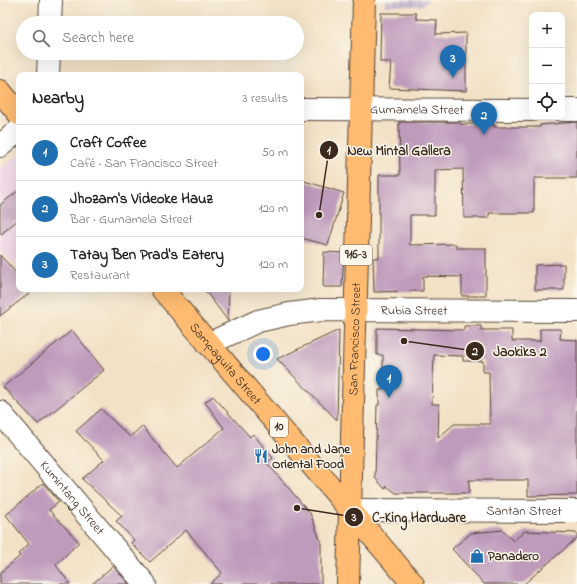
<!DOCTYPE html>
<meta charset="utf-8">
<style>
body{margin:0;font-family:"Indie Flower",sans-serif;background:#f6f6f6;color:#202124}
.controls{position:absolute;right:12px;top:12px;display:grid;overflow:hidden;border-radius:8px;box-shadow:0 4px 16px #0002}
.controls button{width:36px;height:36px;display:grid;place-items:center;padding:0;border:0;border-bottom:1px solid #e0e0e0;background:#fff;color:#202124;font:20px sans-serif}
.you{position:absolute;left:263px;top:354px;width:14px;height:14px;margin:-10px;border:3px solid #fff;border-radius:50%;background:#1a73e8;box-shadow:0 0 0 6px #1a73e833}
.badge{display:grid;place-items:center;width:26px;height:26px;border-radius:50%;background:#1f6fb2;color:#fff;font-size:13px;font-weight:700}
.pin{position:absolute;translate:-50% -33px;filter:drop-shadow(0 1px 2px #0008)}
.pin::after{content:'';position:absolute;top:21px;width:14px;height:12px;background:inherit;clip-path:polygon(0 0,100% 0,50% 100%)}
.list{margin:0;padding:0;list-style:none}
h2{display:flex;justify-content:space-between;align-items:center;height:52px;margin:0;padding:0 16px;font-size:17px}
h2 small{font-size:13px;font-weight:400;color:#757577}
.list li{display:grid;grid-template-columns:26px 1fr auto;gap:12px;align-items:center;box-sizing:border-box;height:56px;padding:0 16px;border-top:1px solid #e0e0e0}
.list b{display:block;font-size:15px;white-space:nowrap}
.list p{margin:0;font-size:13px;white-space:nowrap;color:#757577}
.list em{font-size:13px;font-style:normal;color:#757577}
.icon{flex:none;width:22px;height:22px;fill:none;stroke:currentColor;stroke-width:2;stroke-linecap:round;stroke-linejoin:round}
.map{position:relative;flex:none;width:577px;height:584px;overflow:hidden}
.search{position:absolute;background:#fff;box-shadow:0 4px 16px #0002;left:16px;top:16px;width:288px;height:44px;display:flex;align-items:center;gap:10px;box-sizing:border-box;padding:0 14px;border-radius:22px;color:#757577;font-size:15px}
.panel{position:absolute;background:#fff;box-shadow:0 4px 16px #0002;left:16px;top:72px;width:288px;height:220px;border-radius:8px}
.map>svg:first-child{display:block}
.built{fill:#eed0e7}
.industrial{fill:url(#industrial-grid)}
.building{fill:#be9abb;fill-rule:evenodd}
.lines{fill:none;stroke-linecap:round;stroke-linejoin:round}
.minor-casing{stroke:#564537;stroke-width:24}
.major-casing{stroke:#564537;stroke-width:24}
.highway-casing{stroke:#564537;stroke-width:24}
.minor{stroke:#fff;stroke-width:22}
.major{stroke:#febb71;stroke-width:22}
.highway{stroke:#febb71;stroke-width:22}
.labels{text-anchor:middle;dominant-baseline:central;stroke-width:3;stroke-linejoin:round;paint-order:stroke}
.shield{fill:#fbf7ec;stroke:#75685c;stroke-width:1}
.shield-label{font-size:12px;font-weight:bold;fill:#3b2a1e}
.street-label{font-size:13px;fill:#3b2a1e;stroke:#fbf7ec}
.poi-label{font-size:13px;font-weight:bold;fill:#3b2a1e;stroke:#fbf7ec;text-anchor:start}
.leader{fill:none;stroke:#3b2a1e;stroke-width:1.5}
.callout-dot{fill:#3b2a1e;stroke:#fbf7ec;stroke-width:1.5}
.mark-label{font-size:12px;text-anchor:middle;font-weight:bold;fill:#fff}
.callout-label{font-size:14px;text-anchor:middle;font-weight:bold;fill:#3b2a1e;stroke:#fbf7ec;stroke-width:3;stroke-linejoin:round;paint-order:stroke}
</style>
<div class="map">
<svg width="577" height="584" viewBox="0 0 577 584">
<defs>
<pattern id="industrial-grid" width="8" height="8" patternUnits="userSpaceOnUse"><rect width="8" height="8" fill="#ccbed3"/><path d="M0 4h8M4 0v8" fill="none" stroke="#b0a3b5"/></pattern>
</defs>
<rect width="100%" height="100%" fill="#fbf7ec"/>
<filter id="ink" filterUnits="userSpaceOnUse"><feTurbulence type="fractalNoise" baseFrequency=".025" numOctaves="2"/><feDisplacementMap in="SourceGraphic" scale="8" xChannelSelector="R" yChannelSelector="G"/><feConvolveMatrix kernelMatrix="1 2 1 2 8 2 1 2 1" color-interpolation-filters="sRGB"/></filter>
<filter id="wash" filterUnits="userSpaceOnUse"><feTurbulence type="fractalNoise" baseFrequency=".012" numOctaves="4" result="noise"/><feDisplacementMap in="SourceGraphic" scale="16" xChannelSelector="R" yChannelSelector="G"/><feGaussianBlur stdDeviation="0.9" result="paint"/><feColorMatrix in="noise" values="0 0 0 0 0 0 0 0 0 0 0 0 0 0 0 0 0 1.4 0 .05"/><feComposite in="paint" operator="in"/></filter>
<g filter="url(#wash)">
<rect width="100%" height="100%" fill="#f2e1c4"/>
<path class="built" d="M19 154V259L13 264 0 249V169Z"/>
<path class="industrial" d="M385 0H428L422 6H385Z"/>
<g id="blocks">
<path class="building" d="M381 13H416V19L437 20 436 34 466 33V91L389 88 391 62H380Z
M399 122H460V124H494V127H540V125L577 122V178H534V213H489V218H464L463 169 435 170V215H410V245L456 244V248H486V296H462V277L423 276V291L374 292 373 258H379V175H400Z
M301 180 344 193 328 245 301 238Z
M19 190V219L0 235V205Z
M324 252 344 253 342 287H323Z
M0 255 19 276V289H35L0 316Z
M564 264V290H535V265Z
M204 289H229L228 321Z
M464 326H481V330H512V341H540V329H561L560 339 577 340V495L528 496V480H469V493H396L387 486 385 489 375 478 377 405H379V390H383V355H377V328L464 330ZM434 355 463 356V361H483V372H489L490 424H454L438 438 439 404H432Z
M72 330 104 370 38 424 3 387Z
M339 330 337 420 277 359Z
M213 396 250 437 253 434 273 458 267 463 310 513 321 542V584H210L222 573 186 530 150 562 131 543 134 540 116 521 122 516 82 479 104 460 76 431 101 409 130 437 142 426 177 468 224 428 205 402Z
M43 483 59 502 49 510 79 542 56 565 70 584H0V573L20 556 18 554 29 544 6 515Z
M503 530 513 541 525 531 577 533V538L524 584H484L452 549 471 533Z
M113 566 129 584H92Z"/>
</g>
</g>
<g filter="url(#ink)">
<use href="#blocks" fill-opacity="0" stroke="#564537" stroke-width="1"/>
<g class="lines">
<defs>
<g id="minor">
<path d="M50 23 51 0"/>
<path d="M48 75 49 53"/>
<path id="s1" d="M301 109 532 110"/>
<path d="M562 110H577"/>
<path d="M0 146 19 130"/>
<path id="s2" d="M208 344 258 321 289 314 321 310 577 311"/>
<path id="s3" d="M0 412 145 584"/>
<path id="s4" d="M350 510 577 511"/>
</g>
<g id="major">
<path id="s5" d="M348 584 364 0"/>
</g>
<g id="highway">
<path d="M0 91 19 114"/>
<path id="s6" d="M162 289 413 584"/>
</g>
</defs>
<use href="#minor" class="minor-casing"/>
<use href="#major" class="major-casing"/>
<use href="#highway" class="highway-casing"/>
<use href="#minor" class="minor"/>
<use href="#major" class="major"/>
<use href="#highway" class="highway"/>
</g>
</g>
<defs>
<symbol id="restaurant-bare" viewBox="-9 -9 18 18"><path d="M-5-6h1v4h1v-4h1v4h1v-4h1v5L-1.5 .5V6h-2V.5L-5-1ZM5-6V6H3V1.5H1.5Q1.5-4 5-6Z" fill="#1f6fb2" stroke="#fbf7ec" stroke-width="2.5" paint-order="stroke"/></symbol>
<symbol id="shop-bare" viewBox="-9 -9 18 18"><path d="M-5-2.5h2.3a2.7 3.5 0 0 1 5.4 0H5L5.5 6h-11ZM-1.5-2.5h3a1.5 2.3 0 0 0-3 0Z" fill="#1f6fb2" stroke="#fbf7ec" stroke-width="2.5" paint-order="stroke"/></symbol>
</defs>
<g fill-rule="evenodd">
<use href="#restaurant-bare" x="251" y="446" width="20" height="20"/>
<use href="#shop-bare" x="467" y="546" width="20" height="20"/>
</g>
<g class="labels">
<g class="shield">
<rect x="340" y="245" width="32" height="20" rx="3"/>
<rect x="270" y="417" width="18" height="20" rx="3"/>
</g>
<g class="shield-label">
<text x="356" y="255">916-3</text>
<text x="279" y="427">10</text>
</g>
<g class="street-label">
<text stroke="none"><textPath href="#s1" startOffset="116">Gumamela Street</textPath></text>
<text stroke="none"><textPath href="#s2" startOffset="212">Rubia Street</textPath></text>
<text stroke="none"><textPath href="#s5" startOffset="245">San Francisco Street</textPath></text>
<text stroke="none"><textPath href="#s6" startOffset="98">Sampaguita Street</textPath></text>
<text stroke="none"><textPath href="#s3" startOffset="112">Kumintang Street</textPath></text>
<text stroke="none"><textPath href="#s4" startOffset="174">Santan Street</textPath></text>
</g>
<g class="poi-label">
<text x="272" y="449">John and Jane<tspan x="272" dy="15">Oriental Food</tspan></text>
<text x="488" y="556">Panadero</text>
</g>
</g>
<path class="leader" d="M319 215L329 150M404 341L475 351M297 508L354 517"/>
<g class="callout-dot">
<circle cx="319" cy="215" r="4"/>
<circle cx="404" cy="341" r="4"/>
<circle cx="297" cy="508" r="4"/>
<circle cx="329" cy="150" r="10"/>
<circle cx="475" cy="351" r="10"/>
<circle cx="354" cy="517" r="10"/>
</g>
<g class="mark-label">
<text x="329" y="154">1</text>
<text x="475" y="355">2</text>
<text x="354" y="521">3</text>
</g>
<g class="callout-label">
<text x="399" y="155">New Mintal Gallera</text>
<text x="520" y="356">Jaokiks 2</text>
<text x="419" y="522">C-King Hardware</text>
</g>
</svg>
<div class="controls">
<button>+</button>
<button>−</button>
<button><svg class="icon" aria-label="locate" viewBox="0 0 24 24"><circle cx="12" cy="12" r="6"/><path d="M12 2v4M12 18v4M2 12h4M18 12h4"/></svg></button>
</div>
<div class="you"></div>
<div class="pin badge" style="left:389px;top:398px">1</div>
<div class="pin badge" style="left:484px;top:135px">2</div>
<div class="pin badge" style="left:453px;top:78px">3</div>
<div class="search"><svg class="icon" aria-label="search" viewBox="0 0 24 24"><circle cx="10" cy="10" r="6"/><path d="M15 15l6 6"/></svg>Search here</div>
<section class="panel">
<h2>Nearby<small>3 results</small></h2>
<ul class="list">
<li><span class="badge">1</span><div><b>Craft Coffee</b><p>Café · San Francisco Street</p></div><em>50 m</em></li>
<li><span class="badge">2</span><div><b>Jhozam's Videoke Hauz</b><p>Bar · Gumamela Street</p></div><em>120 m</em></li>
<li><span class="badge">3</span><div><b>Tatay Ben Prad's Eatery</b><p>Restaurant</p></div><em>120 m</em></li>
</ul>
</section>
</div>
